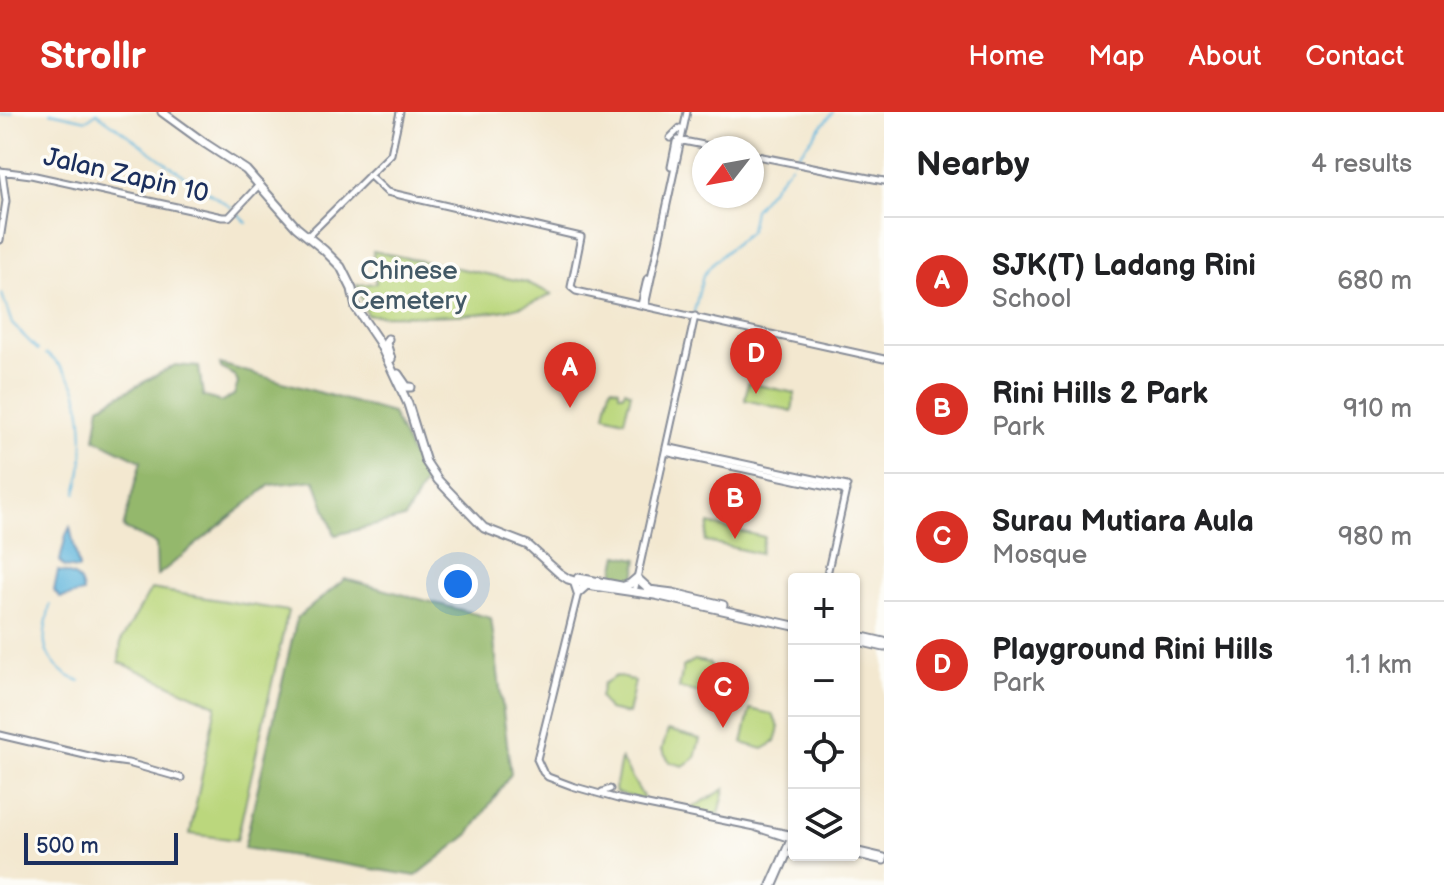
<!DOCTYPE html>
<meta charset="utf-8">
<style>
body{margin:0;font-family:"Balsamiq Sans",sans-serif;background:#f6f6f6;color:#202124}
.controls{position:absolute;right:24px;bottom:24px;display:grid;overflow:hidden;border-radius:8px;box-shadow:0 2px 6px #0004}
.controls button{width:72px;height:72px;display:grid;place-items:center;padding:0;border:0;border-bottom:2px solid #e0e0e0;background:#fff;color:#202124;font:40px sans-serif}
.compass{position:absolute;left:692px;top:24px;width:72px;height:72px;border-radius:50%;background:#fff;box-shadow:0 2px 6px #0004;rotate:239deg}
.scale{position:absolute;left:24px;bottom:20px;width:154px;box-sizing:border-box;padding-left:8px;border:4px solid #1b2f5e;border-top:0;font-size:22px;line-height:28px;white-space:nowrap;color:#1b2f5e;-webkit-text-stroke:6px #fdfcf7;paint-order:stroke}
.you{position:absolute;left:458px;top:472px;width:28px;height:28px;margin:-20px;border:6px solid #fff;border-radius:50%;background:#1a73e8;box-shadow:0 0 0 12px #1a73e833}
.badge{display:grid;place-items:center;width:52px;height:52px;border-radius:50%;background:#d93025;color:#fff;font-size:26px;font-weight:700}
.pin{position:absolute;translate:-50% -66px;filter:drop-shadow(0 2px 4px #0008)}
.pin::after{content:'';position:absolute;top:42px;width:28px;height:24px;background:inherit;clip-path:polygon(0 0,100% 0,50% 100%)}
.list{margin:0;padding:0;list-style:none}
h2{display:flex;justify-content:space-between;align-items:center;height:104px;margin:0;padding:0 32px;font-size:34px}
h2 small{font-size:26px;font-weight:400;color:#757577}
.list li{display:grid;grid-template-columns:52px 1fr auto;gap:24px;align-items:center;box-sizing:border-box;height:128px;padding:0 32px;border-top:2px solid #e0e0e0}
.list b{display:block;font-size:30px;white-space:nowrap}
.list p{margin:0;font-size:26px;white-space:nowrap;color:#757577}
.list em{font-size:26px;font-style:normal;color:#757577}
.icon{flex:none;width:44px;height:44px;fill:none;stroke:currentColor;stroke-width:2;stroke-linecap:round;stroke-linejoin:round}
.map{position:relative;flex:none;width:884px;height:773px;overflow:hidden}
header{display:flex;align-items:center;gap:48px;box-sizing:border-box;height:112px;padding:0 40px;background:#d93025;color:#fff}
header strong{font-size:38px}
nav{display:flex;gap:44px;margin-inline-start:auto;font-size:28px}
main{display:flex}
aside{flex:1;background:#fff}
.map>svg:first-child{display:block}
.green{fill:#bbd77d;stroke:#6b836e;stroke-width:2}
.forest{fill:#94b86c;stroke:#587465;stroke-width:2}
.water{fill:#5fb5dc;stroke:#3d729d;stroke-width:2}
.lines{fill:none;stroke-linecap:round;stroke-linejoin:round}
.stream{stroke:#5fb5dc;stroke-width:2}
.secondary-casing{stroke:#878c97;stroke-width:9}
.primary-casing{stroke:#878c97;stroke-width:11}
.secondary{stroke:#fff;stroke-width:5}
.primary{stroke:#fff;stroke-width:7}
.labels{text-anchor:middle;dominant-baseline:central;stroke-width:7;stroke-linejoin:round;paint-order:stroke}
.street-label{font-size:26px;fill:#1b2f5e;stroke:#fdfcf7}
.park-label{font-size:26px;fill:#435966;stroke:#fdfcf7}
</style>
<header>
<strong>Strollr</strong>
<nav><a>Home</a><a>Map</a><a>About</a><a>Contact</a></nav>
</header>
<main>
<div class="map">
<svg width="884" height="773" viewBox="0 0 884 773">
<rect width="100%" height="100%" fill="#fdfcf7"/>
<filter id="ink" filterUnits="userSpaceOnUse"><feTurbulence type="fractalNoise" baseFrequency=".0125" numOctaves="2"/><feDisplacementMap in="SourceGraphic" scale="16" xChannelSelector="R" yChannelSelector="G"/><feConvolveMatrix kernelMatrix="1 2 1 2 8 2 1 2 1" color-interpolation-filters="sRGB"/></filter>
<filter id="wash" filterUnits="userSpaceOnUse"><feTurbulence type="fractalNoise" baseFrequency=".006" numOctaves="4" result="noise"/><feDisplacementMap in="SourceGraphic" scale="32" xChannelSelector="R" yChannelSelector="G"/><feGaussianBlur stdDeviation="1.8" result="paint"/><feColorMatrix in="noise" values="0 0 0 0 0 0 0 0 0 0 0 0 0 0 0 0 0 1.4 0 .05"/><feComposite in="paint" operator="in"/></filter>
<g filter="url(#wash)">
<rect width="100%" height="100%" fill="#f3e8d0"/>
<path class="green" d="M373 139 526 170 552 182C502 210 424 203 367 203L357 173 376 171Z
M748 271 795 281 792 299 745 288Z
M612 275 619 277V282H623L625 278 631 281 624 308 605 303 610 276Z
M709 412 764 425 760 442 705 429Z
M151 477 288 499 237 728 190 722 216 593 119 550 121 529Z
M695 548 709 551 717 564 711 584 679 576 683 555Z
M616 564 635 569 628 602 608 598 600 585 603 572Z
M750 597 772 602 779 615 775 630 763 637 742 631Z
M668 618 700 627 695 646 683 654 670 650 662 638Z
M621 647 645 688 616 681 615 677Z
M725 677 719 702 716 703 688 698Z"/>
<path class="forest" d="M220 252 392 301 425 370 405 406 335 423 315 368 270 373 157 464 156 432 123 416 141 349 95 327 100 294 175 253 199 255 203 284 221 290 234 283 238 271 235 264 221 256Z
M618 443 638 447 635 466 625 473 612 468Z
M345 467 491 506 511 662 469 722 416 764 244 736 297 506Z"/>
<path class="water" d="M70 415 79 456 78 457 64 455 60 449 66 423Z
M58 459C74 463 81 464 83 481L60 486 54 479Z"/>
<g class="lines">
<path class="stream" d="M50 0 87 8 97 1 177 59 232 96
M0 3 13 0
M794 48 833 0
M237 101 247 111
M2 182 12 212 38 238
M694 200 703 163 716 148 750 119 754 98 791 53
M46 242C57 248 74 269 77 281 85 310 85 352 76 381
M50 493C48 504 43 521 45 532 48 549 64 565 80 569"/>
</g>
</g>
<g filter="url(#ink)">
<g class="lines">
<defs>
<path id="secondary" d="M670 26 680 16
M678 28 719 36
M752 43 884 69
M671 55 676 30
M0 59 31 63 222 105H229L260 72
M369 63 387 80 581 125 571 175 576 179 884 247
M308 124 391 42 400 0
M0 128 6 89 2 60
M641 193 647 167
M645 194 687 0
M666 335 847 374
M665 340 846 379
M826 467 846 378
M634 480 695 204
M578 481 537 647 543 660 548 665 572 674 618 687 794 723
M0 623 106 648 128 651 181 666
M602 680 610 677
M757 716 794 728
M854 738 884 745
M854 742 884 749
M770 773 794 719
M774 773 788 741"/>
<path id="primary" d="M162 0 206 32 246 58 296 115 324 138 341 155 352 177 356 196 379 230 408 292 426 350 438 368 484 416 528 433 559 461 568 467 587 473 655 483 794 514
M388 227 386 231 391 247
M398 262 407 275H411
M578 466 621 474
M574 469 578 481 587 473
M624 474 630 472 637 466 649 477
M649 478 673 481 723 493
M854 523 884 530
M854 528 884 535"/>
</defs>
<use href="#secondary" class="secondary-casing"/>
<use href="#primary" class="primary-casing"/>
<use href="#secondary" class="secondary"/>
<use href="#primary" class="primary"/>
</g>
</g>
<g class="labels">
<g class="street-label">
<text transform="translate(126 64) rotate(13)">Jalan Zapin 10</text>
</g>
<g class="park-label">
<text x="409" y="159">Chinese<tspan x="409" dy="30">Cemetery</tspan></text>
</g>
</g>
</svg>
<div class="controls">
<button>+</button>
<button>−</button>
<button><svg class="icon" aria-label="locate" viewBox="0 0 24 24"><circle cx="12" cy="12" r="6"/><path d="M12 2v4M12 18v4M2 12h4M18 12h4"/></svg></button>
<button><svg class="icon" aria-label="layers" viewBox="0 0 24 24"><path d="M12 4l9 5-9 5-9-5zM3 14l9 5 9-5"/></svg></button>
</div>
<svg class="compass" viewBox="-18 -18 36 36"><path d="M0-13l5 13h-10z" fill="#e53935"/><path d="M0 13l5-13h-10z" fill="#757577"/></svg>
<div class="scale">500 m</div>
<div class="you"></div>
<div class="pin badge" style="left:570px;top:296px">A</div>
<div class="pin badge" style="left:735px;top:427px">B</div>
<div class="pin badge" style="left:723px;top:616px">C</div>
<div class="pin badge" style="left:756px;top:282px">D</div>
</div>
<aside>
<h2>Nearby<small>4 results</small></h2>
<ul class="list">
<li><span class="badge">A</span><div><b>SJK(T) Ladang Rini</b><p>School</p></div><em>680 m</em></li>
<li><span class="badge">B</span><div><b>Rini Hills 2 Park</b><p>Park</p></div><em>910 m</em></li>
<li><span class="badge">C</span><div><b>Surau Mutiara Aula</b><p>Mosque</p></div><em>980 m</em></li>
<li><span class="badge">D</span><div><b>Playground Rini Hills</b><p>Park</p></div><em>1.1 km</em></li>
</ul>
</aside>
</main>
